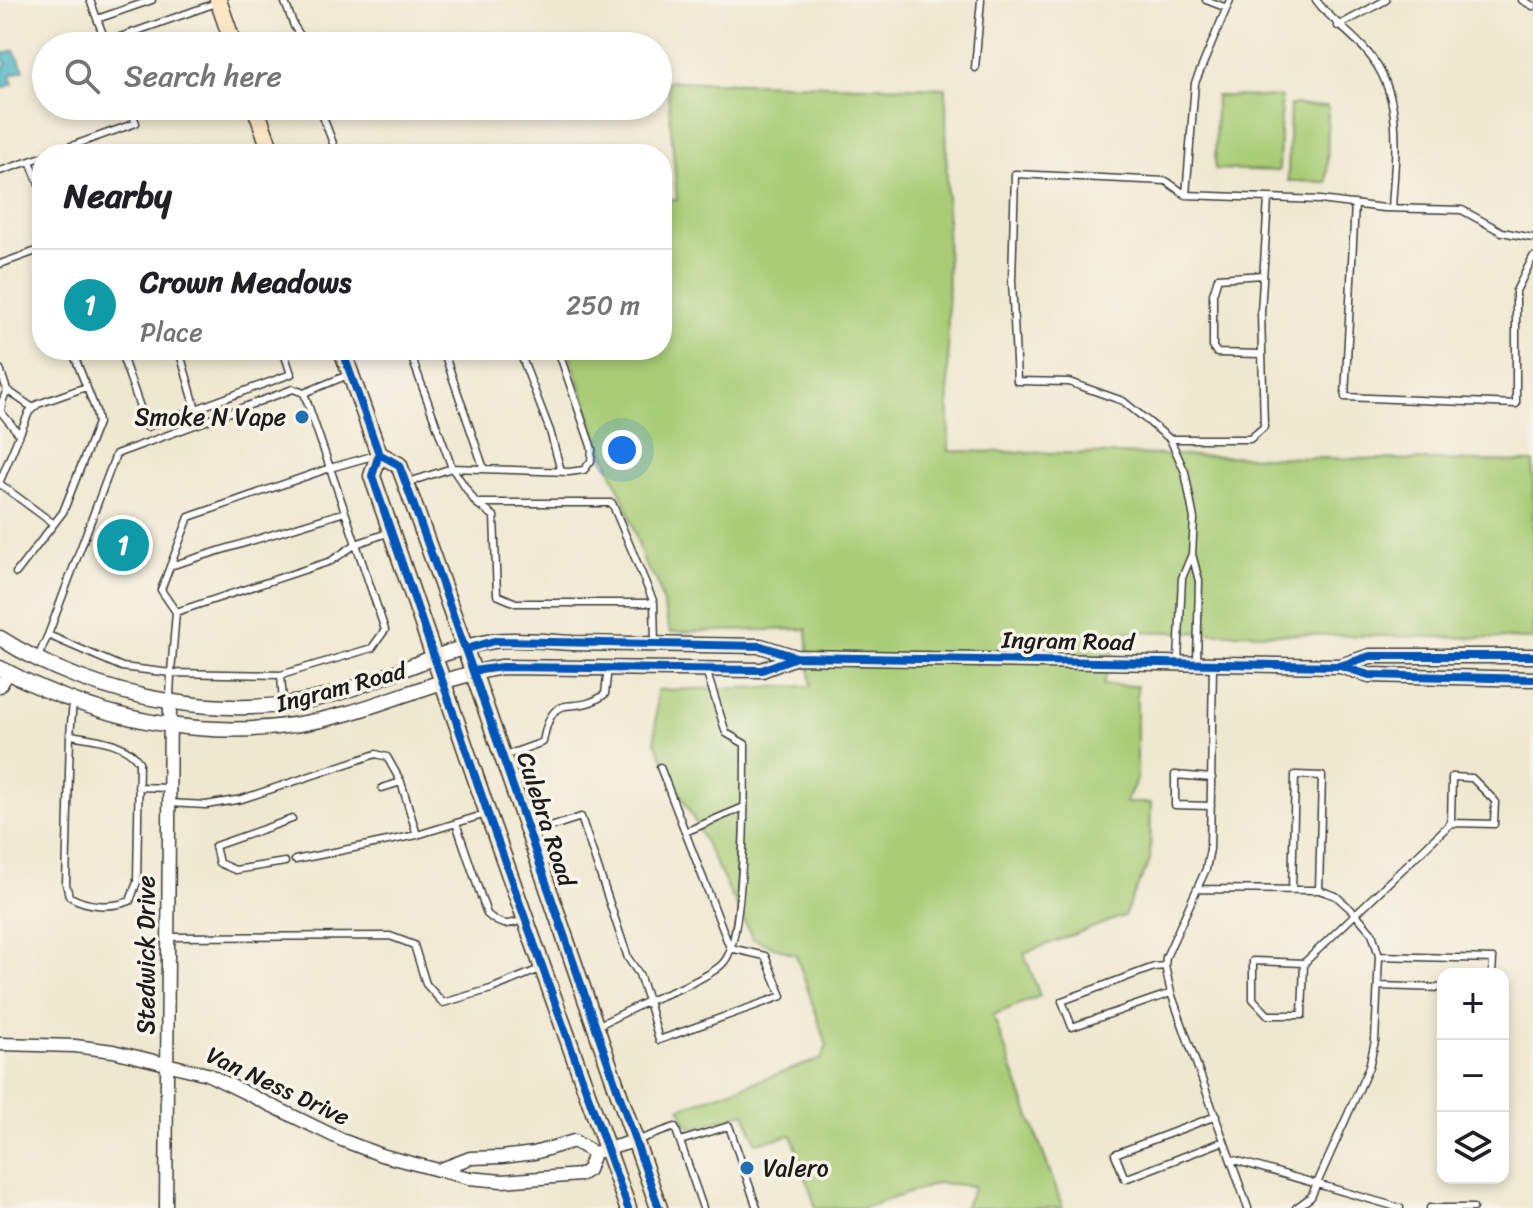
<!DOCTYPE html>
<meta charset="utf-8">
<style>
body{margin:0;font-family:Sriracha,sans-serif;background:#f2f2f2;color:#202124}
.controls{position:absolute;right:24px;bottom:24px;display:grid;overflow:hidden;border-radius:16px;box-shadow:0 4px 12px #0003}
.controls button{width:72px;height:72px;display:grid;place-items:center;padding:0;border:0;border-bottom:2px solid #e0e0e0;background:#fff;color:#202124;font:40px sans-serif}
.you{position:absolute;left:622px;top:450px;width:28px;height:28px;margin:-20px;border:6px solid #fff;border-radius:50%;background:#1a73e8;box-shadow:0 0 0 12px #1a73e833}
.badge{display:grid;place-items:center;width:52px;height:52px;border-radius:50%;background:#1f6fb2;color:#fff;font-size:26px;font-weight:700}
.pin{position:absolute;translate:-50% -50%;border:4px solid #fff;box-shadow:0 2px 8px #0006}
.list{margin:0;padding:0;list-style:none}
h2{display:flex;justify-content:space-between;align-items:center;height:104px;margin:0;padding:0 32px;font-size:34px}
h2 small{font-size:26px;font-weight:400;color:#757577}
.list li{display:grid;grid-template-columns:52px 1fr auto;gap:24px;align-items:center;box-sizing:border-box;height:112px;padding:0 32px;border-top:2px solid #e0e0e0}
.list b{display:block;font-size:30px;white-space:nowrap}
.list p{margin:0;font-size:26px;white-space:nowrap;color:#757577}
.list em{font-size:26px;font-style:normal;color:#757577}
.icon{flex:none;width:44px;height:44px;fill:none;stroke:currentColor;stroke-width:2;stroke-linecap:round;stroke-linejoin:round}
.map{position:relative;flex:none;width:1533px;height:1208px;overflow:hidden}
.search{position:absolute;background:#fff;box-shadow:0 4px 12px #0003;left:32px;top:32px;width:640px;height:88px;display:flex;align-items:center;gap:20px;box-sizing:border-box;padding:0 28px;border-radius:44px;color:#757577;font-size:30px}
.panel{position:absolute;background:#fff;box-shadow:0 4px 12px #0003;left:32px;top:144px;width:640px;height:216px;border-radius:32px}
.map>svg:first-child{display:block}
.green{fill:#a9cd77;stroke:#62744a;stroke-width:2}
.water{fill:#48b4c5;stroke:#326870;stroke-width:2}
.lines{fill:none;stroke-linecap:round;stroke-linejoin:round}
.service-casing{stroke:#3c3b37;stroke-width:9}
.minor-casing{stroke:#3c3b37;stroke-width:15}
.tertiary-casing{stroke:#3c3b37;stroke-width:17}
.secondary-casing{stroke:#3c3b37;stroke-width:19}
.service{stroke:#fff;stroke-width:6}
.minor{stroke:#fff;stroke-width:12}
.tertiary{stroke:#fff;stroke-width:14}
.secondary{stroke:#fbe6c4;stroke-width:16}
.cycleway-casing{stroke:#f7f3e8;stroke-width:13}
.cycleway{stroke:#0057b8;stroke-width:8}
.poi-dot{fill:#1f6fb2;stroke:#f7f3e8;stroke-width:3}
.labels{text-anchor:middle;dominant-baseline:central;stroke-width:7;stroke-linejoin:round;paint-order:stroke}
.poi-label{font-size:24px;fill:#1c1c1c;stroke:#f7f3e8;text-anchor:end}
.street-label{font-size:24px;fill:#1c1c1c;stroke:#f7f3e8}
</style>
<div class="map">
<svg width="1533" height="1208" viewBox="0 0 1533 1208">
<rect width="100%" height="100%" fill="#f7f3e8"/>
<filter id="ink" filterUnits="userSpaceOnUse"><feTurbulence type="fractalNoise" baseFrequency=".0125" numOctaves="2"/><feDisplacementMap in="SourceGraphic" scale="16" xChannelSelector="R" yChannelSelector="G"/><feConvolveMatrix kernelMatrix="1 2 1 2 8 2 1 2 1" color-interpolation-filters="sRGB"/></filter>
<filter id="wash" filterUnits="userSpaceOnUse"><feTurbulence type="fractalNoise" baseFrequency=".006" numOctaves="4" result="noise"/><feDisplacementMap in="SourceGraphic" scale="32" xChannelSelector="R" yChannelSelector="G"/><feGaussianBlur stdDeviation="1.8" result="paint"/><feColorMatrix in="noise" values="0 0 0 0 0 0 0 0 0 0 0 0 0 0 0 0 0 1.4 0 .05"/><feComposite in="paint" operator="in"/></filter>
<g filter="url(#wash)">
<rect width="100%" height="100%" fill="#efe8d0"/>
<path class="green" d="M667 81 946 88 949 451 1533 462V639L1120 631 1103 685 1137 686V779L1125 803H1151L1150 860 1124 916 1024 953 1040 996 993 1015 1063 1208H964L974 1186 939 1183 863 1208H816L792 1135 756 1143 745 1113 693 1128 686 1123 680 1108 821 1059 827 1046 796 955 753 939 655 742 657 690 811 686 807 629 670 632 657 581 645 565 627 508 602 449 568 350H662V197L677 200Z
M1216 96 1281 97 1279 171 1215 169Z
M1290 105 1328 106 1327 182 1288 181Z"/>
<path class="water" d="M14 50 24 70 10 75 13 84 0 89V74L6 63 0 55Z"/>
</g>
<g filter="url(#ink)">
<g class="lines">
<defs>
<path id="service" d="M90 0 107 45
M284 0 294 26 307 46
M1206 0 1227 8
M1230 0 1195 83 1186 195 1320 200 1384 208 1462 210 1502 232 1533 238
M1316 0C1331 21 1352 33 1368 53 1405 97 1395 154 1392 208
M1522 0 1533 6
M97 19 152 0
M1338 26 1386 0
M106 42 216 3
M341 46 361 42
M975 68 981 0
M319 106 337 154
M49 154 136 123 129 106
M469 154 493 150 509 154
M30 161 42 192
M0 171 42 157
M1186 195 1166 181 1015 174 1012 280 1017 381 1069 382 1123 401 1170 439H1250L1264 427 1261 313 1268 199
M1355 204 1345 397 1516 404V291L1533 257
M0 264 42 249
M120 350 147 427 291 374 283 350
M179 350 196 409
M409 350 452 468 569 472 584 470 591 461 592 449 558 350
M443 350 484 469
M519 350 550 431 561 471
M1262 354 1217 353 1213 347V294L1218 278 1263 275
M0 369 7 390 33 408
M7 390 2 402 1 412 19 434
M1170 439 1185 472 1194 519 1192 554 1182 578 1178 661
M0 481 29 412 38 404 86 387
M406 483 452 468 476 503H612L654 603 655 644
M0 484 54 524
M476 503 494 516 497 595 516 603H654
M1192 554 1199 581 1197 661
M170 566 345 512
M16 573 63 512 98 423 96 411 72 350
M176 612 331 561 356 544 330 468 376 455
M38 657 48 635
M1213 664 1210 849 1206 869 1166 957 1165 966 1171 993 1248 1208
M281 675 372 648 385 630 356 544 390 532
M170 699 171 673 122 667 48 635 116 454 293 389 304 393 348 375
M283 703 281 675 171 673 176 612 161 590 189 517 330 468 304 393
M70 735C94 739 125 741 139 762L137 882 130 901C111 908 87 907 69 896L66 884 70 735 73 702
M504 756 543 742C553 685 573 719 605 694L608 668
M138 787 168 788
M382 788 401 782
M168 803 206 805 242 799 376 754 387 757 401 782 417 835
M1211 806 1175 805V775L1212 778
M456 823 487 914C500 926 507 926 523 920
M685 832 744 807
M532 833 581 817 628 958 639 974 648 1001C666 994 712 977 724 962 745 939 745 782 745 744L726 733 706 670
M295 860 417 835 486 814
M285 862 235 870 219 863 215 846 292 819
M1198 889 1319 890 1336 896 1356 914 1372 933 1379 956 1375 1041 1369 1067 1311 1197 1296 1208
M1292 890 1295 775 1322 776 1319 890
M168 937 390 936 414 945 426 984 443 1003 491 989 540 969
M1379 956 1493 959 1492 974
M1304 963 1253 961V999L1268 1015H1302L1304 963 1451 823 1494 824 1495 801 1472 778 1452 777 1451 823
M1165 966 1154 967 1062 1001 1072 1027 1171 993
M1378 986 1443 988
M599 1025 648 1001 659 1040 782 996 765 956 730 948 660 767
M1216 1116 1115 1154 1125 1179 1224 1141
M638 1140 675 1127 703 1208
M680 1141 729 1126 757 1208
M1231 1159 1400 1208
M1430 1208H1473"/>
<path id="minor" d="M0 686 9 672
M0 1044 75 1046 113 1051 207 1074 342 1140 381 1155 469 1178 502 1181 580 1175 588 1170 594 1153
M600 1151 635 1141
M441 1169 470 1158 502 1157 534 1153 574 1141 594 1153
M166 1208 170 702"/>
<path id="tertiary" d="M0 638C95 699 235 727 344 691 389 677 449 647 494 641 519 638 547 642 573 643 636 644 699 645 761 646L796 657 1340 666 1369 675 1533 679
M1340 666 1370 656H1533
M0 668C107 725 227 747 345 714 398 699 448 676 502 667L762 670 796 657"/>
<path id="secondary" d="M218 0 234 46
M255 106 272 154
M342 350 379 454 372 476 488 814 628 1208
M379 454 399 465C490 711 571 961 659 1208"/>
</defs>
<use href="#service" class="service-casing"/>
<use href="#minor" class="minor-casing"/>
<use href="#tertiary" class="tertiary-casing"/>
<use href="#secondary" class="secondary-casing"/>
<use href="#service" class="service"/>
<use href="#minor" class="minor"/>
<use href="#tertiary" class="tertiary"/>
<use href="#secondary" class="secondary"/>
<defs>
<path id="cycleway" d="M342 350 379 454 372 476 488 814 628 1208
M379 454 399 465C490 711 571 961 659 1208
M466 649 494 641 761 646 796 657 1340 666 1369 675 1533 679
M1340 666 1370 656H1533
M473 671 502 667 762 670 796 657"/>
</defs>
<use href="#cycleway" class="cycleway-casing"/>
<use href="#cycleway" class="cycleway"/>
</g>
</g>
<g class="poi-dot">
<circle cx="302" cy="417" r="8"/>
<circle cx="747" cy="1168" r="8"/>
</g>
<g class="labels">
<g class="poi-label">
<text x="286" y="417">Smoke N Vape</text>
<text x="763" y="1168" text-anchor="start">Valero</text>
</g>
<g class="street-label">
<text transform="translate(1068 641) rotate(1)">Ingram Road</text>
<text transform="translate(341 687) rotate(-15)">Ingram Road</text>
<text transform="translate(546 819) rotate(72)">Culebra Road</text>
<text transform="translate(146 955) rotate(-90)">Stedwick Drive</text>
<text transform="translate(278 1086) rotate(25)">Van Ness Drive</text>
</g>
</g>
</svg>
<div class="controls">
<button>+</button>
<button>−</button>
<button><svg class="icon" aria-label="layers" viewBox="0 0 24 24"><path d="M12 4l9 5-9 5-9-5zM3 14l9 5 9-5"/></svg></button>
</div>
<div class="you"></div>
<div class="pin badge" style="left:123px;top:545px;background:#0f9aa8">1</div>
<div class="search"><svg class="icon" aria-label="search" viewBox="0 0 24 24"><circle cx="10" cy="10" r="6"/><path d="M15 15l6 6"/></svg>Search here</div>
<section class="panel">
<h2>Nearby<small></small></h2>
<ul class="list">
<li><span class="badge" style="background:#0f9aa8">1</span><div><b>Crown Meadows</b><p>Place</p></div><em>250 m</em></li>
</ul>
</section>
</div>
